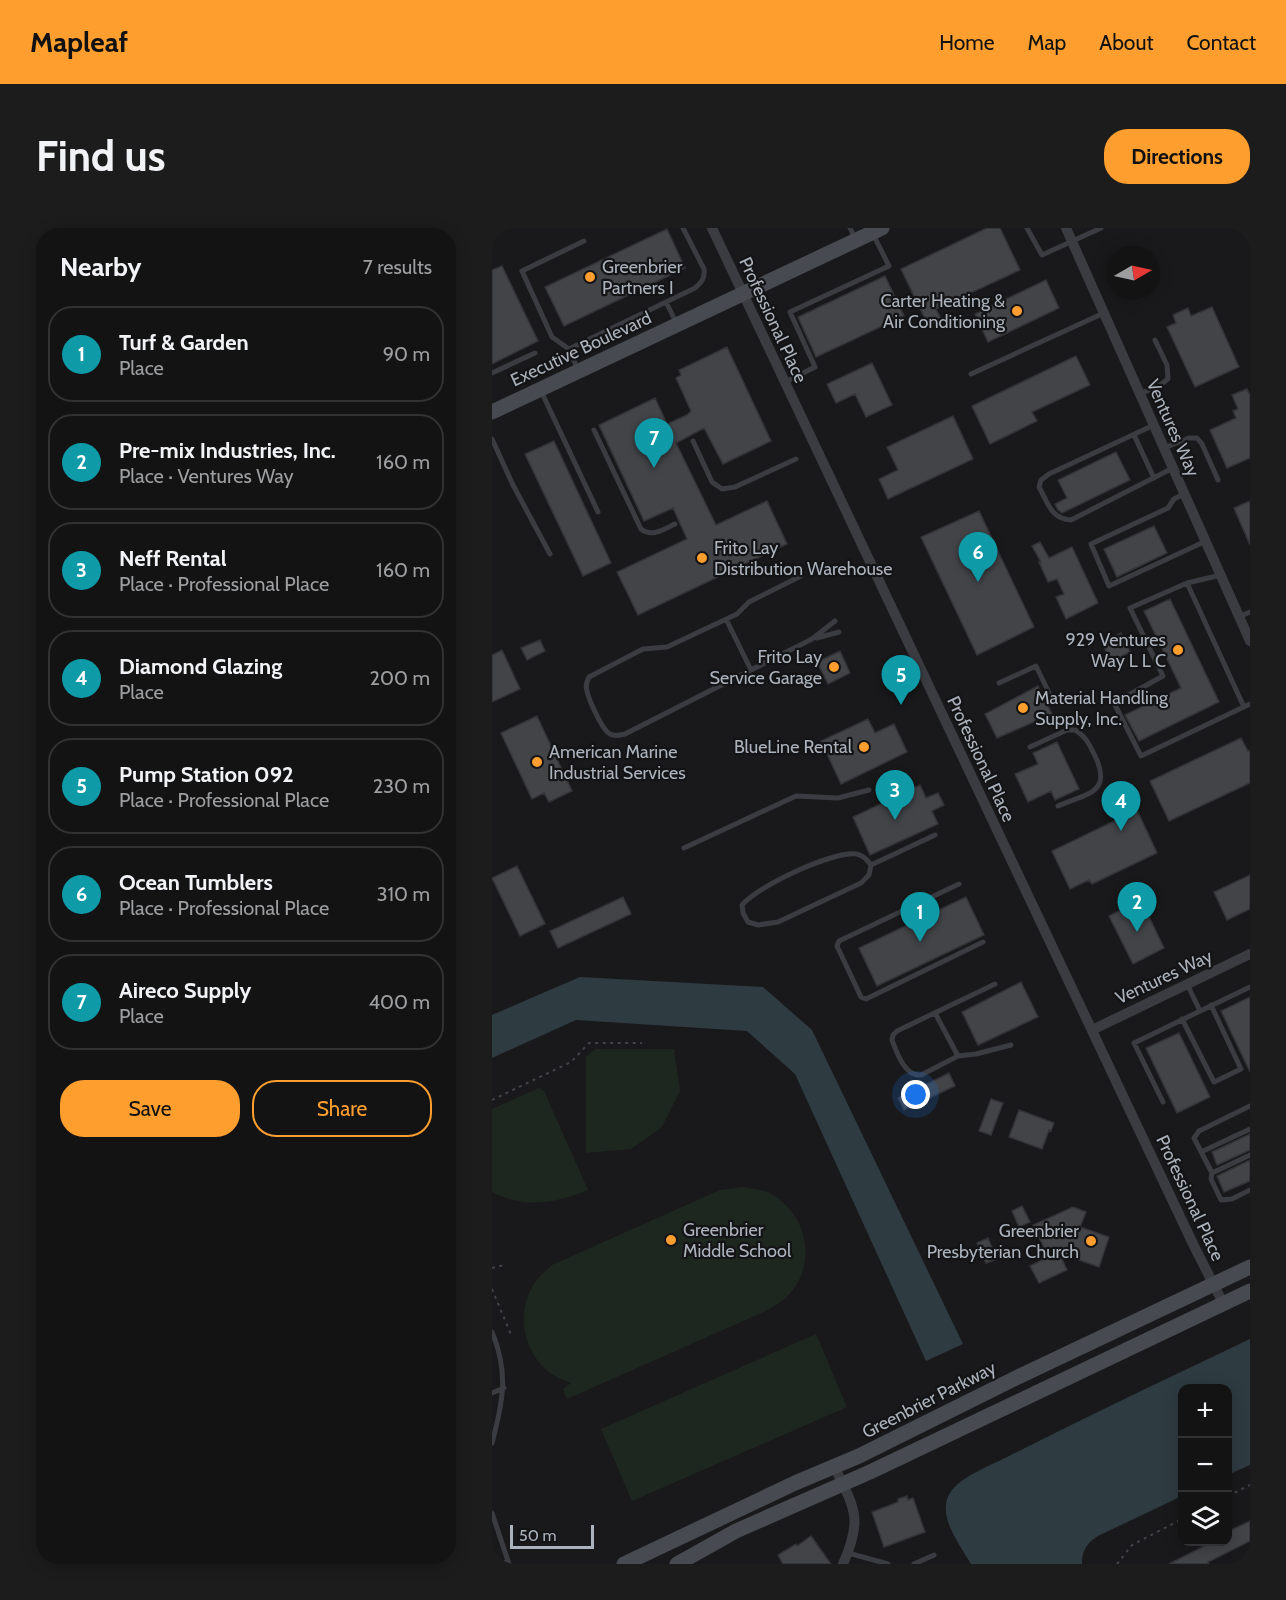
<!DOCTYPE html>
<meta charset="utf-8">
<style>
body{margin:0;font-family:Cabin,sans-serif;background:#1c1c1d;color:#f1f3f6}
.controls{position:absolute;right:18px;bottom:18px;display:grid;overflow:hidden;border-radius:12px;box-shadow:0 3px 15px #0003}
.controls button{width:54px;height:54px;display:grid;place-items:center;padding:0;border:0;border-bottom:2px solid #323234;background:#131314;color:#f1f3f6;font:30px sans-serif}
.compass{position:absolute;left:614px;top:18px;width:54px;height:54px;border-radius:50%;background:#131314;box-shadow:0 3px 15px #0003;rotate:81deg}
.scale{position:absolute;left:18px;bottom:15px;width:84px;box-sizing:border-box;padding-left:6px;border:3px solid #abb2bc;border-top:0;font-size:16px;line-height:21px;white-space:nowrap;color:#abb2bc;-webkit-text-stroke:4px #141416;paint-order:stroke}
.you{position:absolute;left:424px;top:867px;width:21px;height:21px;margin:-15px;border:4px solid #fff;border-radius:50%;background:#1a73e8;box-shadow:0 0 0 9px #1a73e833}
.badge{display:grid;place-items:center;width:39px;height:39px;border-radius:50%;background:#fd9e2f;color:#fff;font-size:20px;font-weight:700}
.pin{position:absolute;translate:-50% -50px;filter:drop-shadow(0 2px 3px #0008)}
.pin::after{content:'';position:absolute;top:32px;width:21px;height:18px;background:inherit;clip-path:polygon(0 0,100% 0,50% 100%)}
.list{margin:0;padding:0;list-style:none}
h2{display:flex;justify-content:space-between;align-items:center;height:78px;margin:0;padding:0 24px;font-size:26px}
h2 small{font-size:20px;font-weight:400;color:#9d9ea0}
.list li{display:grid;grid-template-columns:39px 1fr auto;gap:18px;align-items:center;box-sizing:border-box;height:96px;margin:0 12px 12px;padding:0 12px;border:2px solid #323234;border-radius:24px}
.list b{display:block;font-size:22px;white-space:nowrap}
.list p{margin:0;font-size:20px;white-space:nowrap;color:#9d9ea0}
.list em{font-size:20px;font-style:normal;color:#9d9ea0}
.actions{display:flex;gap:12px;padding:18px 24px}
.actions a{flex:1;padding:14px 0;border:2px solid #fd9e2f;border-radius:24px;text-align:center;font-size:21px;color:#fd9e2f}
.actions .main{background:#fd9e2f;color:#111}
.icon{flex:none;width:33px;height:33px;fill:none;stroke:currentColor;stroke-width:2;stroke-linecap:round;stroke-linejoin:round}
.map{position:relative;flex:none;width:758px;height:1336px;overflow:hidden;border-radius:24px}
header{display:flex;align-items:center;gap:36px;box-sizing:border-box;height:84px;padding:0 30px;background:#fd9e2f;color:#111}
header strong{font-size:28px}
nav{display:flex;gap:33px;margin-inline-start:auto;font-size:21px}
.intro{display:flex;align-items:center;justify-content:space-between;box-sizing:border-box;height:144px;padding:0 36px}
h1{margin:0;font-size:42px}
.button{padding:15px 27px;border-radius:24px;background:#fd9e2f;color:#111;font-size:21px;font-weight:700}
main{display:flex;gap:36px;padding:0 36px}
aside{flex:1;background:#131314;border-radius:24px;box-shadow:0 3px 15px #0003}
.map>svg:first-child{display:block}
.green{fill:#1e271f}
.water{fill:#2e3b41}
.building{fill:#434448;stroke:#333338;stroke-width:1.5}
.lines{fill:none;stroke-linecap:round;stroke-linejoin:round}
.path{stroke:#404348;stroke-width:2;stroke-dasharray:3 4.5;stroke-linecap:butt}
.lane{stroke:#3a3c41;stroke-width:5}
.street{stroke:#3a3c41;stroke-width:10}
.secondary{stroke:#474b51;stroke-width:15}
.poi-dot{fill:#fd9e2f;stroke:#141416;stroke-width:2}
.labels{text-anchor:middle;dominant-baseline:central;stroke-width:4.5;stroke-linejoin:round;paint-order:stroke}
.poi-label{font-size:18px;fill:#abb2bc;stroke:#141416;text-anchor:start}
.street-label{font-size:18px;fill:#abb2bc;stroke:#141416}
</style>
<header>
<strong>Mapleaf</strong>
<nav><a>Home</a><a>Map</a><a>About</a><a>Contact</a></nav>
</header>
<div class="intro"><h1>Find us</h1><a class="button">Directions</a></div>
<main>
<aside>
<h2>Nearby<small>7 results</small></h2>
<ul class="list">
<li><span class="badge" style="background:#0f9aa8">1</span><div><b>Turf &amp; Garden</b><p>Place</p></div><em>90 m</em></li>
<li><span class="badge" style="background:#0f9aa8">2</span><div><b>Pre-mix Industries, Inc.</b><p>Place · Ventures Way</p></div><em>160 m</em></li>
<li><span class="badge" style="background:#0f9aa8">3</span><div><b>Neff Rental</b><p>Place · Professional Place</p></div><em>160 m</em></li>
<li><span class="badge" style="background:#0f9aa8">4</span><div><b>Diamond Glazing</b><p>Place</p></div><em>200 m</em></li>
<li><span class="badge" style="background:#0f9aa8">5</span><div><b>Pump Station 092</b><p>Place · Professional Place</p></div><em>230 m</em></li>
<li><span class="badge" style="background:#0f9aa8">6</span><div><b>Ocean Tumblers</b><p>Place · Professional Place</p></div><em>310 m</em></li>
<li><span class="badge" style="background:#0f9aa8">7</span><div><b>Aireco Supply</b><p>Place</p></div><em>400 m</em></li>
</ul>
<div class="actions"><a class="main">Save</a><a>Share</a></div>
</aside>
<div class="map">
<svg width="758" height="1336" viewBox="0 0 758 1336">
<rect width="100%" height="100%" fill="#19191b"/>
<path class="green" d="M104 821H182L188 863 170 899 139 921 94 925V828Z
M47 860 52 863 96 962C64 975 33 981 0 964V881Z
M252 959C261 961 272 962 279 966 314 985 325 1032 300 1063 295 1070 285 1076 278 1081L75 1171 71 1161 79 1155C72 1152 64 1149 58 1145 30 1123 23 1082 44 1053 48 1047 55 1042 60 1037L228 962Z
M324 1106 355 1179 140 1273 109 1201Z"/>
<path class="water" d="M88 749 271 759 320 802 471 1116 434 1133 303 846 255 803 84 792 0 830V787Z
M758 1111V1237L736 1247V1160H690V1268L606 1308C595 1315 590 1322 590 1336H479C468 1317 444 1287 458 1265 467 1249 502 1236 519 1227 598 1187 678 1149 758 1111Z"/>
<path class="building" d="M495 0H508L528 42 444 81 450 93 437 99 409 41Z
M175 1 193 40 72 98 53 59Z
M10 38 46 113 0 136V42Z
M393 48 412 88 324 129 306 89Z
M554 52 567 80 496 114 483 86Z
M720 79 747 139 703 159 675 99 684 95 681 87 696 80 699 88Z
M235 119 279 213 231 236 212 200 184 215 224 297 275 273 295 316 146 387 125 344 195 311 181 280 152 293 107 197 163 170 175 196 195 187 199 183 184 150 189 147 187 142Z
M584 128 598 157 540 184 545 193 498 216 480 178Z
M380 135 400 177 374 189 363 166 344 175 335 156Z
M755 161 758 167V230L735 240 718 202 744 190 741 183 746 181 740 167Z
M461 188 481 231 396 271 387 251 406 242 395 219Z
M62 213 119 335 91 348 33 226Z
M624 224 638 252 570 285 566 282 563 276 575 270 566 252Z
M758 273V317L742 280Z
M487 283 542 399 485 427 429 309Z
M662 298 675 325 625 349 612 321Z
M548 314 557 330 580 319 606 375 574 391 564 369 572 366 565 351 556 354 547 334H549L540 318Z
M678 371 727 474 647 513 633 487 689 460 652 383Z
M629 405 638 424 619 434 610 414Z
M48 412 53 423 35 432 29 420Z
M10 422 28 461 0 474V427Z
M348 423 358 445 336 456 325 434Z
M546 458 560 486 505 510 493 486Z
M45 488 80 563 57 574 52 565 40 571 9 505Z
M376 491 383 505 402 496 415 524 349 556 329 513Z
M749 510 756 523 758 522V555L677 593 658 553Z
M565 514 587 561 563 572 559 563 536 574 523 546 546 536 541 525Z
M428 557 434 570 446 565 452 577 440 583 446 596 378 627 361 589Z
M645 582 665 625 600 656 597 652 578 661 560 623Z
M25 638 53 696 28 708 0 650Z
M758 647V681L735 692 722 664Z
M131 669 139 686 66 720 58 703Z
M474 669 492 707 385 758 367 720Z
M649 672 672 720 641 736 617 688Z
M529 754 546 789 486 817 470 784Z
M758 769V844L729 783Z
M687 805 718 869 685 885 654 820Z
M457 845 463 858 412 882 406 870Z
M499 871 511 875 499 907 487 903Z
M527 882 562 895 559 903 557 902 550 921 517 909Z
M758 906V922L725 937 720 924Z
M758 932V953L732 964 725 948Z
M530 978 538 994 527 999 520 983Z
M581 979 594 984 588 999 617 1009 607 1039 567 1025 575 1042 547 1055 538 1038 550 1032 547 1027 554 1024 541 997Z
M496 1010 505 1031 494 1035 485 1015Z
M415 1268 416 1272 421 1270 433 1304 392 1319 380 1284 396 1278 406 1274V1271Z
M758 1293V1313L716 1334 717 1336H677L720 1314H735V1304Z
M319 1308 339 1336H291L286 1327 304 1316 305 1318Z"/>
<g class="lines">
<path class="path" d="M0 872 79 834 97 815H150
M0 1040 12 1037
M0 1061 20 1109
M736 1268 758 1257
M625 1336 640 1317 690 1291"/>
<path class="lane" d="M358 0 364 12
M535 0 550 27 609 0
M174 74 184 94
M77 121 60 109 30 43 92 13
M86 142 77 121 203 60C210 54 213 50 212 41L191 0
M0 145 43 125
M479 146 612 85
M293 154 323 139 298 84 397 38 381 6
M49 163 106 284
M648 166 668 157 676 151 675 137 663 112
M662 197 557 246 549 252 547 259C556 275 559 291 579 292L681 240
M102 202 149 301C160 310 172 301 183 296
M642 207 662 250
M0 211 21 257 58 326
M201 213 220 254 230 261 243 259 304 231
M672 220 697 210H705L710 216 726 252
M692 266 682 271 676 280 599 316 617 358 714 313
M729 347 695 355 638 380 671 448 622 475 649 528 758 476
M309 348 257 374 245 386 175 419 151 421 97 449C95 454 93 457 95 463 97 472 110 502 118 506 123 509 128 507 133 506L320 411 343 393
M695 355 752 479
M747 389 758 384
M234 391 259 442
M325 410 347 404
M507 455 544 438 559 469
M538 519 575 502H583C594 508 598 518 603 528 621 565 594 566 566 578
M192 620 304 568 346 570 377 562
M379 637C375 632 372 628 365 626 340 623 266 658 250 677L251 685 256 694 266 697 286 694 369 655 377 647 379 637 443 607
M467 656 347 713 345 718 369 769 374 771 491 714
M503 756 405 803 401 807 400 812C405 825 413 849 429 847L466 828 484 826 519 817
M695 756 708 783
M443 785 466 828
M690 791 722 854 749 841 719 777
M671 874 642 815 758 759
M758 878 707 903 702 910 720 945 719 951 729 972 740 971 758 962
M709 924 758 901
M720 945 758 927
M0 1104C17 1145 11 1174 0 1215
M0 1165 12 1160
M0 1285 17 1336
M356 1325 396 1336
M3 1336 16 1334
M422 1336 442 1327"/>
<path class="street" d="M220 0 702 1018 731 1075
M574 0 758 413
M600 802 758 726
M342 1238C363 1281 371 1291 351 1336"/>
<path class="secondary" d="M0 184 390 0
M132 1336 303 1255 367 1228 528 1148 758 1039
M185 1336 244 1303 378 1244 758 1063"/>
</g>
<g class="poi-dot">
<circle cx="98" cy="49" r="6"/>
<circle cx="525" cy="83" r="6"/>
<circle cx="210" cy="330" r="6"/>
<circle cx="686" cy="422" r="6"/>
<circle cx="342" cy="439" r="6"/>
<circle cx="531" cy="480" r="6"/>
<circle cx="372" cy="519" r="6"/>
<circle cx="45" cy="534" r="6"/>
<circle cx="179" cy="1012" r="6"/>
<circle cx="599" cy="1013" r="6"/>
</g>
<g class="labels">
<g class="poi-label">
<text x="110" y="39">Greenbrier<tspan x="110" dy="21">Partners I</tspan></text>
<text x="513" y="73" text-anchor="end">Carter Heating &amp;<tspan x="513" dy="21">Air Conditioning</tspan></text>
<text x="222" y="320">Frito Lay<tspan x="222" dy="21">Distribution Warehouse</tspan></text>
<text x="674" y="412" text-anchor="end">929 Ventures<tspan x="674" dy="21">Way L L C</tspan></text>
<text x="330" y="429" text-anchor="end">Frito Lay<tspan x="330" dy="21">Service Garage</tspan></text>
<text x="543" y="470">Material Handling<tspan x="543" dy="21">Supply, Inc.</tspan></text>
<text x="360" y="519" text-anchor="end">BlueLine Rental</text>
<text x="57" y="524">American Marine<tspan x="57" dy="21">Industrial Services</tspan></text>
<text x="191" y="1002">Greenbrier<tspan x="191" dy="21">Middle School</tspan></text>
<text x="587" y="1003" text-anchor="end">Greenbrier<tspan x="587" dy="21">Presbyterian Church</tspan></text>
</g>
<g class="street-label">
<text transform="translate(281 92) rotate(65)">Professional Place</text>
<text transform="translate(89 121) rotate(-25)">Executive Boulevard</text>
<text transform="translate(681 200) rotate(66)">Ventures Way</text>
<text transform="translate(489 531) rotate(65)">Professional Place</text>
<text transform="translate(672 749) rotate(-25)">Ventures Way</text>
<text transform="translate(698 970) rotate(65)">Professional Place</text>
<text transform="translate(437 1172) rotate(-27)">Greenbrier Parkway</text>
</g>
</g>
</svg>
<div class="controls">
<button>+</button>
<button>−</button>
<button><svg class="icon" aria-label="layers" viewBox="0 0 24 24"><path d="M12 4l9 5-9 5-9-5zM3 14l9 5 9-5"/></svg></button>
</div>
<svg class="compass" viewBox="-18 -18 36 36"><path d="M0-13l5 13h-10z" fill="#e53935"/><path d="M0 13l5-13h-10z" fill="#9d9ea0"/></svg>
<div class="scale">50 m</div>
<div class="you"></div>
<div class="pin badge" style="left:428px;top:714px;background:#0f9aa8">1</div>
<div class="pin badge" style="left:645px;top:704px;background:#0f9aa8">2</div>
<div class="pin badge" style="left:403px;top:592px;background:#0f9aa8">3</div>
<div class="pin badge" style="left:629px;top:603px;background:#0f9aa8">4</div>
<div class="pin badge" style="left:409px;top:477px;background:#0f9aa8">5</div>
<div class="pin badge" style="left:486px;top:354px;background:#0f9aa8">6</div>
<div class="pin badge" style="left:162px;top:240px;background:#0f9aa8">7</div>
</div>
</main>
